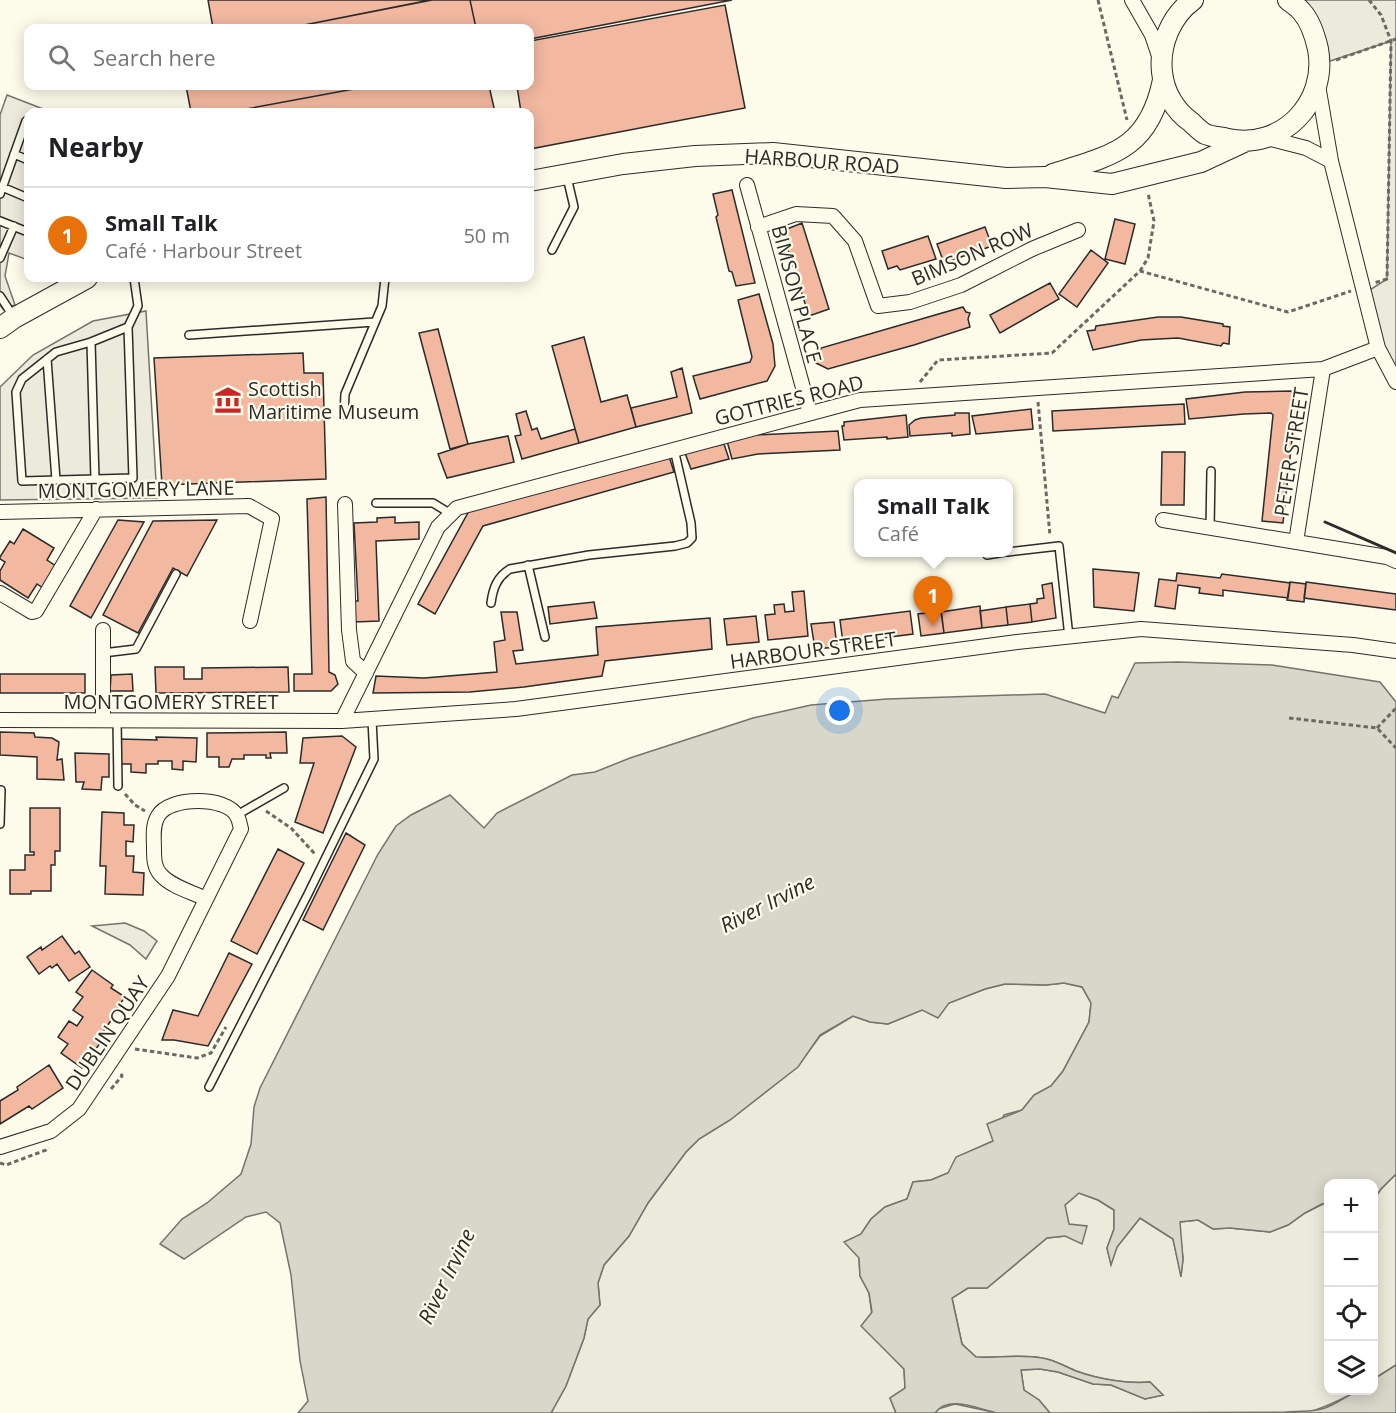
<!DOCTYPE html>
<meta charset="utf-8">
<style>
body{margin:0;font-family:"Open Sans",sans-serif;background:#f2f2f2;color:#202124}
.controls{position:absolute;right:18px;bottom:18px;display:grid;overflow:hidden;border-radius:12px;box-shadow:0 3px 15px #0003}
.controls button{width:54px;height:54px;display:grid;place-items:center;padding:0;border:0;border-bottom:2px solid #e0e0e0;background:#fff;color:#202124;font:30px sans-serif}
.you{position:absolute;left:840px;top:711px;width:21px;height:21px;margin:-15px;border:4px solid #fff;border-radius:50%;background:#1a73e8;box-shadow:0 0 0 9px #1a73e833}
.badge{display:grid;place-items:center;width:39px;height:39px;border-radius:50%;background:#c62828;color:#fff;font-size:20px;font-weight:700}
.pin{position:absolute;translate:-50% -50px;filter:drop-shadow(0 2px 3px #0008)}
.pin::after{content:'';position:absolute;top:32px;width:21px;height:18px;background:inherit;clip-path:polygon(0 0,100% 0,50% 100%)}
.popup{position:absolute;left:854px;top:479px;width:159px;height:78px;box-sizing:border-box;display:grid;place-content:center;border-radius:12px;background:#fff;filter:drop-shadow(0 2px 4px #0005);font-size:20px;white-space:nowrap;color:#757577}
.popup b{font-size:22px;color:#202124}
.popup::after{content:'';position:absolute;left:50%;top:100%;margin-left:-12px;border:12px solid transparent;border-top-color:#fff}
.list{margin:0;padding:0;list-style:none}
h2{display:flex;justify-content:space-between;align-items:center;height:78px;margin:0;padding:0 24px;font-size:26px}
h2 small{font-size:20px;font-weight:400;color:#757577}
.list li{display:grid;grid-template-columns:39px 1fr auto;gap:18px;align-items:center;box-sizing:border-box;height:96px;padding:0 24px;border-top:2px solid #e0e0e0}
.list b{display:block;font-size:22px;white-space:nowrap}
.list p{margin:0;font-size:20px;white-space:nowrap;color:#757577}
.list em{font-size:20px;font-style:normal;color:#757577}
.icon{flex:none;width:33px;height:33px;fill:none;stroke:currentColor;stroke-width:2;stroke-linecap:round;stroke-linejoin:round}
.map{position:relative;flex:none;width:1396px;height:1413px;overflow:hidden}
.search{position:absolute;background:#fff;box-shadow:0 3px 15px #0003;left:24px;top:24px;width:510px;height:66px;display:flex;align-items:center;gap:15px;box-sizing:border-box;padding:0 21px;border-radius:12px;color:#757577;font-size:22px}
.panel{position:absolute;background:#fff;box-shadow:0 3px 15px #0003;left:24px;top:108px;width:510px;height:174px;border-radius:12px}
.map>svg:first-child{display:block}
.green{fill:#ecebdb;stroke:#74746e;stroke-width:1.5}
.parking{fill:#eceadb;stroke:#74746e;stroke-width:1.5}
.water{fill:#d8d7c9;stroke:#74746e;stroke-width:1.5}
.building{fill:#f2b8a0;stroke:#2b2b2b;stroke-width:1.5}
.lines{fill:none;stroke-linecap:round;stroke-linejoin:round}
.lane-casing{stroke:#2b2b2b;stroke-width:10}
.street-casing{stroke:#2b2b2b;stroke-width:16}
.secondary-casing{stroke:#2b2b2b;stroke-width:22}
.path{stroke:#6a6964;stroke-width:3;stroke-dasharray:4.5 3;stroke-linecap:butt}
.lane{stroke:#fdfbea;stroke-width:7}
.street{stroke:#fdfbea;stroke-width:14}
.secondary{stroke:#fdfbea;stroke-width:20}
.wall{stroke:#2b2b2b;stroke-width:3}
.labels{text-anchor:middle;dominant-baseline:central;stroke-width:4.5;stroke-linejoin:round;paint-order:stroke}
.street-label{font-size:20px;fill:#2b2b2b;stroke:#fdfbea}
.poi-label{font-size:20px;fill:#2b2b2b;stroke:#fdfbea;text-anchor:start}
.water-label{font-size:21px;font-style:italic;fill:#2b2b2b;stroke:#fdfbea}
</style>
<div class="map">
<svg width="1396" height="1413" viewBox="0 0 1396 1413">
<rect width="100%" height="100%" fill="#fdfbea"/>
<path class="green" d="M1288 0H1396V376L1386 364 1365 293 1387 279 1391 41 1321 64Z
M125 923 144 931 157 941 146 959 130 945 92 926Z
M1064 983 1082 987 1091 1003 1089 1022 1063 1071 1051 1086 1034 1095 1022 1110 1004 1115 993 1141 976 1149 948 1173 931 1180 913 1182 907 1199 885 1207 871 1219 861 1234 859 1258 860 1276 869 1293 875 1339 904 1369 905 1388 890 1398 896 1413H551L566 1386 584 1338 588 1319 600 1305 598 1283 604 1265 629 1236 648 1203 686 1152 699 1139 730 1120 798 1066 820 1036 853 1016 870 1022 888 1024 922 1010 949 1003 985 989 1005 984 1046 985Z
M1396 1174V1365L1374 1379V1199L1381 1189Z
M1079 1193 1098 1200 1114 1210V1229L1107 1248 1111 1264 1117 1247 1140 1218 1173 1239 1181 1275 1183 1259 1179 1222 1198 1220 1213 1229 1230 1228 1270 1232 1288 1225 1305 1213 1323 1204 1328 1203V1390L1360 1391C1342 1398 1327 1407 1309 1412L1050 1413 1039 1400 1024 1390 1021 1370 1040 1369 1058 1372 1093 1384 1111 1385 1145 1399 1163 1395 1150 1382C1127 1384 1098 1379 1076 1371 1064 1366 1055 1360 1042 1358 1021 1354 998 1358 976 1357L962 1344 952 1298 968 1288H987L1047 1238 1065 1236 1068 1224 1065 1205Z
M955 1404 997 1413H935L938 1409Z"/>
<path class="parking" d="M7 95 51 112H28V260L9 253 5 276 15 305 3 309 0 305V115Z
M146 311 157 498 0 500V387L33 355 93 321Z"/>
<path class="water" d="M1178 662 1272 665 1380 682 1396 702V1174L1381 1189 1374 1199V1184H1328V1203L1322 1204 1305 1213 1288 1225 1270 1232 1230 1228 1213 1229 1198 1220 1180 1222 1183 1259 1181 1277 1173 1239 1140 1218 1117 1247 1111 1265 1107 1248 1114 1229V1210L1098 1200 1079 1193 1065 1205 1069 1224 1087 1226 1082 1244 1065 1236 1047 1238 987 1288H968L952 1298 962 1344 976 1357C998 1358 1021 1354 1042 1358 1055 1360 1064 1366 1076 1371 1098 1379 1127 1384 1150 1382L1163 1395 1145 1399 1111 1385 1093 1384 1058 1372 1040 1369 1021 1370 1024 1390 1039 1400 1050 1413C1033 1413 1014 1413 998 1413 980 1410 949 1394 935 1413H896L890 1398 905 1388 904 1369 861 1326 872 1312 869 1293 860 1276 859 1258 844 1242 861 1234 871 1219 885 1207 907 1199 913 1182 931 1180 948 1173 956 1157 993 1141 987 1124 1022 1110 1034 1095 1051 1086 1063 1071 1089 1022 1091 1003 1082 987 1064 983 1046 985 1005 984 985 989 949 1003 938 1018 922 1010 888 1024 870 1022 853 1016 820 1035 798 1067 730 1120 699 1139 686 1152 648 1203 629 1236 604 1265 598 1283 600 1305 588 1319 584 1338 566 1386 551 1413H298L308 1401 300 1361 291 1275 280 1223 266 1212 246 1217 184 1259 160 1244 182 1219 207 1203 241 1174 251 1144 254 1107 260 1088 378 854 396 826 411 815 450 795 484 828 497 813 572 775 595 772 630 758 753 718 811 705 887 699 1045 694 1105 713 1112 696 1118 698 1135 663Z
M1396 1365V1413H1283C1298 1410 1311 1413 1325 1408 1346 1400 1348 1390 1374 1390V1379Z"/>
<path class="building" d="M208 0H432L289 28H213Z
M430 0H470L476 28H289Z
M470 0H732L530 39V28H476Z
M725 5 745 108 530 149V112H521L517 86H530V41Z
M186 86H370L230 112H191Z
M370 86H489L495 112H230Z
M732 190 755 283 736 286 732 272 729 271 716 217 718 215 713 194Z
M1115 219 1135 224 1125 264 1105 259Z
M802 223 829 309 809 316 782 231Z
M985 227 992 246 944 263 937 244Z
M928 236 936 259 900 270 897 266 888 269 882 251Z
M1091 250 1108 263 1077 307 1059 294Z
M1050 283 1059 299 1000 333 990 315Z
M759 294 773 344 775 366 767 381 700 399 693 376 750 362 752 357 738 300Z
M963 307 966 312 970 313 968 319 970 327 914 345 828 369 816 363 821 348Z
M1158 317H1181L1223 324V326L1230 327 1229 344 1223 343 1221 346 1178 338 1159 339 1141 340 1093 350 1087 331 1095 330 1096 326Z
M438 329 468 444 450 449 419 333Z
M584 337 601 402 627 395 636 427 579 443 552 346Z
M303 353 304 373H323L326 479 162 485 154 358Z
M682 368 692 413 636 427 631 408 677 397 671 372Z
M1292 391 1296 402 1283 523 1262 521 1273 415 1271 413 1244 414 1189 419 1186 399 1245 392Z
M1184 404 1185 424 1053 431 1052 411Z
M1031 409 1033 429 976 434 972 416Z
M526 411 532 430 537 428 541 439 575 429 579 443 522 459 515 436 521 435 516 414Z
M955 413H969L970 434 952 436V433L910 436 909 425 915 420 921 418 955 415Z
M906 415 908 437 887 439V437L844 440 842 426H844V422Z
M838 431 840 450 758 454 732 459 727 441 755 435Z
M508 436 514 462 447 478 438 454 468 444Z
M724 444 729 459 691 469 685 453Z
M1162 452H1185L1184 505H1161Z
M668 453 674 472 483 526 435 614 418 604 469 511Z
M326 497 329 672 335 675 338 684 331 691H294V674H312L307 499Z
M395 517V523L419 522V539L376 541 379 621 354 622V601H358L354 523 377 522V518Z
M118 520 144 522 91 618 70 606Z
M217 520 187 576 173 568 138 633 103 615 153 521Z
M23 529 54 548 47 560 56 566 43 588 37 584 28 598 0 580V571L5 562 0 559V557L10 541 14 544Z
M1093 569 1139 573 1134 611 1094 607Z
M1177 573 1220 578 1222 574 1290 583 1288 598 1223 590V596L1199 593 1200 588 1178 585 1175 609 1155 606 1159 579 1176 581Z
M1290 582 1306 584 1304 602 1287 600Z
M1306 582 1396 594V610L1304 598Z
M1052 583 1056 618 1032 622 1030 604 1037 603V599L1044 598 1042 585Z
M804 591 808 636 768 640 765 615 775 614 774 605 784 604 785 612 794 611 792 592Z
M940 601 944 633 921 636 918 614 925 613 924 608 933 607 932 602Z
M594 602 597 618 550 624 548 607Z
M1030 604 1032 622 1008 625 1006 607Z
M980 606 982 628 944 633 941 612Z
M1006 607 1008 625 982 628 980 611Z
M910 611 913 634 843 643 840 620Z
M501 612H517L523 650 513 651 516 664 598 655 596 627 710 618 712 649 605 661 602 676 524 687 470 692 373 693 376 676 424 678 497 672 494 642 505 640Z
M756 616 759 642 727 645 724 619Z
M834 622 837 647 815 649 811 624Z
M155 667H184V679H202V668L288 667 289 692 156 693Z
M0 674H85V693H0Z
M132 674 133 691H110L111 675Z
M0 732 34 733 35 737 52 738 59 742 57 760 62 759 64 780 37 779V757L0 755Z
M286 732 287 753H270L271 758H266V755H244V759H232L229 767H219V757H207V733Z
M342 736 356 747 323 833 295 822 314 763H300L303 738Z
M156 737 197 738 196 762 183 761V770L172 769V761H158V764H146V773L131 772V764H119L120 739 157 740Z
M75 753 109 754V777H102L101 790 82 789 84 782H76Z
M30 808H60V851H55V865H51V891H31V894H10V870H25V855H34V852H30Z
M102 812 124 813V825H134L133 842 126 841V856H134L133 872 144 873 143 895 105 894 106 866H100Z
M346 833 365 845 323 930 303 920Z
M278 849 304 863 257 954 231 941Z
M62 936 75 954 79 951 90 967 69 981 57 964 52 968 50 966 39 974 27 957 41 947 42 950Z
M229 953 252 964 208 1046 174 1040H162L173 1010 198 1016Z
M92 970 113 985 111 988 125 997 110 1018 112 1019 103 1032 106 1035 82 1068 61 1053 68 1044 58 1037 69 1021 77 1026 83 1017 73 1010 83 997 76 992Z
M49 1065 63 1088 32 1109 29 1106 0 1124V1101L18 1090 17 1087Z"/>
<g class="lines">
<defs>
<path id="lane" d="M14 154 28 160
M2 187 28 198
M0 194 26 121 28 122
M0 221 28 232
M552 250 574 207 567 177
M0 258 14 226
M0 296 13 316
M128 327 91 342 56 352 22 379 16 392 22 481 133 478 128 327 138 306 134 278
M189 335 374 322
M91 342 95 479
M47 359 56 480
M344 415 345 394 382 306 385 278
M376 503H433L451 514
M1210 529 1211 471
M1008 552 1059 546 1069 637
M987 555 1005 552
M528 565 545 637
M491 603C493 588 497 577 510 569L589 555 675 546 687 543 692 538 691 523 674 449
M103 653 136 649 176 574
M117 719 118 786
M237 815 284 788
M0 824 1 790
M209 1087 308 894 374 759 372 720"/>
<path id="street" d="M1132 0 1152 35 1160 59
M1318 85 1331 161 1378 348 1396 382
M1267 138 1306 148 1331 161
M747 185 810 413
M758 227 796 214 833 216 855 241 878 306 910 302 961 285 1032 249 1078 230
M345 504 349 630 353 661 366 673
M0 512 249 506 272 519 250 621
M1163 520 1387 557 1396 561
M1296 542 1323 369
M0 593 32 612 36 611 96 509
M103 719V630
M0 720 342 721 516 709 1017 642 1141 629 1353 645 1396 651
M342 721 438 527 457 508 860 400 1323 369 1378 348
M0 1147 51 1131 79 1109 168 976 241 829C240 825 239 819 237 816 227 796 169 796 158 816 152 826 154 838 154 849 154 858 154 868 161 875 172 887 192 892 206 899"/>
<path id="secondary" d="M1193 0C1171 16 1159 45 1162 72 1164 92 1175 111 1191 122 1195 126 1200 131 1205 134 1212 137 1221 137 1228 139 1282 150 1328 103 1318 49 1315 36 1311 22 1302 12 1298 7 1293 4 1288 0
M1053 174C1113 155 1149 149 1163 80
M530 181 623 164 695 156 773 153 1006 178 1045 177 1112 184 1201 162 1244 142
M0 328 14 318 87 278"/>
</defs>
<use href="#lane" class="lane-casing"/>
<use href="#street" class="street-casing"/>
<use href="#secondary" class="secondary-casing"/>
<path class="path" d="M1098 0 1127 120
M1369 0 1381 15 1391 41 1387 279 1374 283
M1336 60 1396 39
M1140 271 1148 258 1154 221 1148 193
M920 382 938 360 1052 353 1140 271 1288 312 1351 291
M1038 402 1050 536
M1289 718 1377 728 1396 748
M1377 728 1396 708
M125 794 135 805 145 811
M266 811 291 828 315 854
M135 1049 197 1058 211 1053 226 1027
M111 1089 122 1076 121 1073
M0 1163 6 1165 46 1150 48 1147"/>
<use href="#lane" class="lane"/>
<use href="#street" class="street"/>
<use href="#secondary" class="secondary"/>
<path class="wall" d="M1325 522 1396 553"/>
</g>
<defs>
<symbol id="museum-bare" viewBox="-9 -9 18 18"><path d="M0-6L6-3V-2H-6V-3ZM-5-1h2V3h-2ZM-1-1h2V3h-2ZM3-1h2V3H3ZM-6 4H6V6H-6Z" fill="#c62828" stroke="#fdfbea" stroke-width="2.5" paint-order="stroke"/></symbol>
</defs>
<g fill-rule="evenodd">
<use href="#museum-bare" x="209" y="381" width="38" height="38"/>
</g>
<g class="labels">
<g class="street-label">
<text transform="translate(822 161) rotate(4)">HARBOUR ROAD</text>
<text transform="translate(972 254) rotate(-23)">BIMSON ROW</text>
<text transform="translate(797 294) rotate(75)">BIMSON PLACE</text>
<text transform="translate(789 400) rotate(-14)">GOTTRIES ROAD</text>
<text transform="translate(1291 452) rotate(-81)">PETER STREET</text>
<text transform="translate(136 489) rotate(-1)">MONTGOMERY LANE</text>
<text transform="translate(813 650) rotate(-8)">HARBOUR STREET</text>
<text x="171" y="701">MONTGOMERY STREET</text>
<text transform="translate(107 1033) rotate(-56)">DUBLIN QUAY</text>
</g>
<g class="poi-label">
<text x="248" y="388">Scottish<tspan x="248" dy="23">Maritime Museum</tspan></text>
</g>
<g class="water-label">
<text transform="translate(767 903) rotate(-27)">River Irvine</text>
<text transform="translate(446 1276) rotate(-64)">River Irvine</text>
</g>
</g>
</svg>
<div class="controls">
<button>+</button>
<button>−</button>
<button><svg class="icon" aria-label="locate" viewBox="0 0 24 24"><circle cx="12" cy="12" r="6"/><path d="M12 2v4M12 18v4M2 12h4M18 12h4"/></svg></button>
<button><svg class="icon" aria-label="layers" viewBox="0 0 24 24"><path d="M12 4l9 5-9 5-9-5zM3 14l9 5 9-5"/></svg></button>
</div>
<div class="you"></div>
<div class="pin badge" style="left:933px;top:626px;background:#e8710a">1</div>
<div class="popup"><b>Small Talk</b>Café</div>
<div class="search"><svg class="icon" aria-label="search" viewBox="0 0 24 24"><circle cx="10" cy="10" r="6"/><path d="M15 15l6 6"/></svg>Search here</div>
<section class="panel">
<h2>Nearby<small></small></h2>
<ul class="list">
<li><span class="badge" style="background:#e8710a">1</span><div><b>Small Talk</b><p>Café · Harbour Street</p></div><em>50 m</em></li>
</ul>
</section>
</div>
